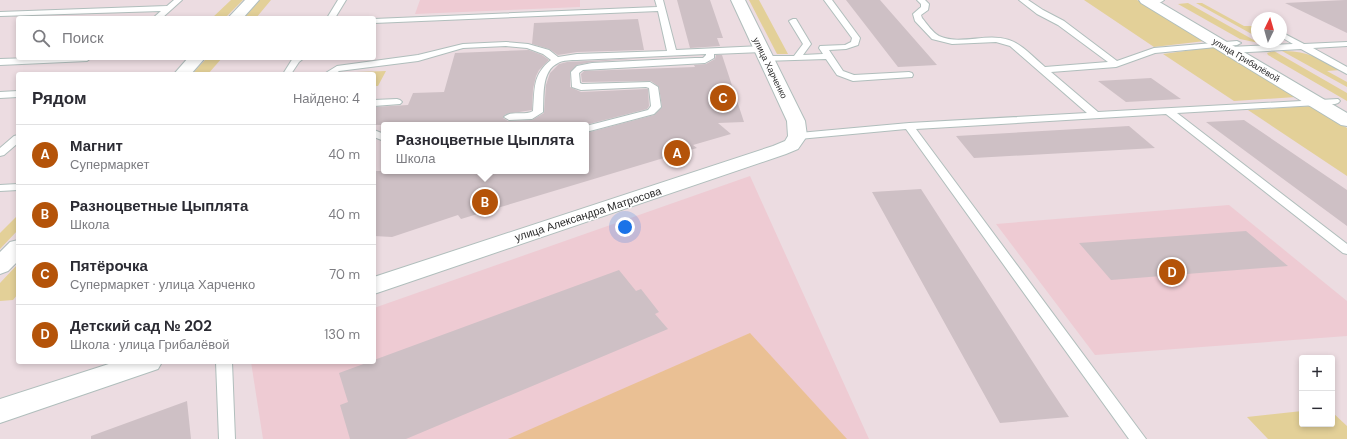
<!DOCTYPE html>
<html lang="ru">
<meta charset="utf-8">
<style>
body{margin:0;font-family:"DM Sans",sans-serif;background:#f7f7f7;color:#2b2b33}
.controls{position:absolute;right:12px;bottom:12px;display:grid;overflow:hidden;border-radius:4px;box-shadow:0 2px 6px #0003}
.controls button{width:36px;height:36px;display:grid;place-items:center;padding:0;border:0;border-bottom:1px solid #e1e1e2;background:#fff;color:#2b2b33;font:20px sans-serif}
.compass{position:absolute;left:1251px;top:12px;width:36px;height:36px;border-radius:50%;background:#fff;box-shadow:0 2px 6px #0003;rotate:5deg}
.you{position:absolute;left:625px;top:227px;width:14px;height:14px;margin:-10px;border:3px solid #fff;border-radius:50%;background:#1a73e8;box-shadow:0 0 0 6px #1a73e833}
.badge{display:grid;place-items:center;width:26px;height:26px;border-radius:50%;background:#b45309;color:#fff;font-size:13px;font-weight:700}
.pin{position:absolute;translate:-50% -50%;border:2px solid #fff;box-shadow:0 1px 4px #0006}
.popup{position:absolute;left:381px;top:122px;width:208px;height:52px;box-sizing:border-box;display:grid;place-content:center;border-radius:4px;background:#fff;filter:drop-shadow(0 1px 3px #0005);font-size:13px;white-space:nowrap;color:#7c7c81}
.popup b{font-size:15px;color:#2b2b33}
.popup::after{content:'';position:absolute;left:50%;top:100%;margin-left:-8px;border:8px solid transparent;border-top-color:#fff}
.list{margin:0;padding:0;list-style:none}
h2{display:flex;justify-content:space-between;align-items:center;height:52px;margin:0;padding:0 16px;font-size:17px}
h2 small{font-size:13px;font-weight:400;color:#7c7c81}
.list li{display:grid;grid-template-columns:26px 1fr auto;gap:12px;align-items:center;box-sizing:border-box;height:60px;padding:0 16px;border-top:1px solid #e1e1e2}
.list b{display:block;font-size:15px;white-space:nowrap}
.list p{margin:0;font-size:13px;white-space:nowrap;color:#7c7c81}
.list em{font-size:13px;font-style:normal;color:#7c7c81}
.icon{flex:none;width:22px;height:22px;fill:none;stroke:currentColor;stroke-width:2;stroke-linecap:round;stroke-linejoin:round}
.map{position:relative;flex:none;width:1347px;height:439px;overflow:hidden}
.search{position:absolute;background:#fff;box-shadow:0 2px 6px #0003;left:16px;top:16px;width:360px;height:44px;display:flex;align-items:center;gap:10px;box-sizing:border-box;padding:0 14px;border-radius:4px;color:#7c7c81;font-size:15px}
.panel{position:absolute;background:#fff;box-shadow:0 2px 6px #0003;left:16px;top:72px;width:360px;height:292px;border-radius:4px}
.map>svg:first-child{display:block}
.education{fill:#eecbd3}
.green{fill:#e3d098}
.pitch{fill:#eac094}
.building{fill:#cec0c5}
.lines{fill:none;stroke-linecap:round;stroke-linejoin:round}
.lane-casing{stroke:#b0bebc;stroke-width:2}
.street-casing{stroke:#b0bebc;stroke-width:2}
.secondary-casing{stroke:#b0bebc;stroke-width:2}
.lane{fill:#fff;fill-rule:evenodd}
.street{fill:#fff;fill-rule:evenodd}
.secondary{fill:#fff;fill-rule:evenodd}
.labels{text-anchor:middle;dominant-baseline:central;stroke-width:3;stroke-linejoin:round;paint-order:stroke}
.far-street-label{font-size:9px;fill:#2a2a2a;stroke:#fff}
.street-label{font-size:11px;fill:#2a2a2a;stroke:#fff}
</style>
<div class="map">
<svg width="1347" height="439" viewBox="0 0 1347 439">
<rect width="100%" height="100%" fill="#ecdce1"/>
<path class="education" d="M420 0H580V7L415 14Z
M750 176 869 439H263L251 362H374V308Z
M1229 205 1347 301V336L1095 355 996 224Z"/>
<path class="green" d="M231 0H243L225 18H212Z
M260 0H271L256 18H244Z
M749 0H759L788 54H777Z
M1084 0H1137L1205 41 1154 47Z
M1188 3 1259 43 1240 39 1178 4Z
M1196 3H1202L1244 26H1257V37Z
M1214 47 1296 97 1234 101 1163 54Z
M1274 51 1347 93V101L1268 55 1267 53Z
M1282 51C1305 50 1321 59 1341 70L1327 71 1347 82V87Z
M207 58H222L208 74H192Z
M386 71 378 86H374V74H354L356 72Z
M1311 106 1347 128V176L1248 110Z
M18 215V230L0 249V233Z
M18 264V294L13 300 0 301V283Z
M1302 411V424H1332V412L1347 426V439H1268L1247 417Z"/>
<path class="pitch" d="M750 333 847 439H508Z"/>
<path class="building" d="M677 0H710L723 38H717L720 46 690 48Z
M846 0H880L937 65 898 67Z
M1347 0V33L1285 3 1345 0Z
M638 19 644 50 577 52 558 55 549 49 532 44 534 23Z
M529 50 542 55 549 60 539 70 536 76 533 89 532 110 506 114 503 118 508 121 532 120 544 113 546 85 550 73 559 64 567 62 646 58 592 62 577 65 570 72V87L581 92 646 89H648L649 106 647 109 585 125H374V107L408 105 413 93 444 92 455 53Z
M716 55H722L744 122 718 123 731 134 693 145 697 148 461 219 458 215 392 237 374 236V171H586V133L654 115 662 107 659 87 651 81 582 82 581 74 584 71 695 67 694 65 706 64 715 59Z
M1151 78 1181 99 1126 102 1098 81Z
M1244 120 1347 190V226L1206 122Z
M1129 126 1155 148 974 158 956 136Z
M921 189 1047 384 1069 417 1000 423 872 192Z
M1246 231 1288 266 1111 280 1079 243Z
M619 270 636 291 641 289 659 312 655 314 668 329 406 439H350L340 405 348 402 339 373 369 362H374V360Z
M187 401 191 439H91V436Z"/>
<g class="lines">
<defs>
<path id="lane" d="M174 0H182L162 18H153L161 11 0 16V12L167 6Z
M338 0H346L335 18H327Z
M655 0H663L676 50 762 46 766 49 762 52 714 54V58L705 63 583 70 579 73 580 83 582 84 650 82 658 87 661 107 654 114 586 132V126L648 110 651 106 649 88 646 87 581 90 572 87 571 72 577 66 592 63 695 58H703L706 55V54L577 60C571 60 563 60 558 63 541 71 544 96 543 112L532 119 509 120 504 117C511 110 525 116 533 111 535 89 532 75 551 60L543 54 527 48 506 46 463 48 418 61 339 71 335 74H324L337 66 418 55 463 44 506 42 528 44 549 50 558 57 577 54 667 51 658 11 374 23V19L657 7Z
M824 0H832L860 38 858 45 846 49 829 50 843 71 854 75 909 72 912 73 913 75 912 77 853 81 837 75 826 59 763 61 762 59 766 56H794L803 44 789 21 793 19H796L811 44 803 55 823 54 819 48 820 46 845 45 851 42 852 38Z
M917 0H925L929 4 928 10 921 15 922 18C927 24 933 33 939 36 961 46 986 32 1009 40 1022 44 1034 58 1045 67L1108 62 1058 25 1037 14 1019 0H1028L1043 10 1064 21 1117 61 1154 48 1237 41 1241 43 1237 45 1155 53 1116 67 1051 72 1098 112 1338 99 1340 101 1338 103 1335 104 1177 113 1347 244V254L1343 253 1166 114 916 129 1146 439H1129L906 129 799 139 794 136 799 133 909 123 1087 113 1010 46 996 42 952 44 932 39 915 21 913 14 921 7V4Z
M1144 0H1164C1160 4 1150 4 1144 3Z
M1281 32 1304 44 1347 42V46L1313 48 1347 67V74L1301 49 1230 53 1226 50 1230 47 1293 44 1281 37Z
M31 58H91L87 61 0 65V59Z
M293 58H304L299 62 291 74H283Z
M18 91V97L0 98V92Z
M397 99 400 100 402 102 400 104 374 106V100Z
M374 130 384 134V141L374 137Z
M18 135V143L4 155 0 156V148L14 136Z
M18 184V190L0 191V185Z
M216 362H232L235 439H219Z"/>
<path id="street" d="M245 0H259L243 18H228Z
M188 58H205L191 74H174Z
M18 240V261L8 271 0 274V252L10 242Z"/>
<path id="secondary" d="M731 0H745L805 121 807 136 798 149 786 154 374 294V277L773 146 785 141 788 136 787 121Z
M1139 0H1156L1347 113V126L1341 125 1141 3Z
M115 362H162L158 369 0 423V399Z"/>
</defs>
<use href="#lane" class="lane-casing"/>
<use href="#street" class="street-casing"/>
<use href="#secondary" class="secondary-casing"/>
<use href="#lane" class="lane"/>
<use href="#street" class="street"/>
<use href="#secondary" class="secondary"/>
</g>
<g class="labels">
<g class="far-street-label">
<text transform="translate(1246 60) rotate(31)">улица Грибалёвой</text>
<text transform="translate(770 68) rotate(64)">улица Харченко</text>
</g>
<g class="street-label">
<text transform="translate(588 214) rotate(-18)">улица Александра Матросова</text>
</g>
</g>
</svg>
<div class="controls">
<button>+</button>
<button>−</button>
</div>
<svg class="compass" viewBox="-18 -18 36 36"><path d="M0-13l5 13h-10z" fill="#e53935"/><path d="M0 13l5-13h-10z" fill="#7c7c81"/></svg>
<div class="you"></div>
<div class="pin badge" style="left:677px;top:153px">A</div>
<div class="pin badge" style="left:485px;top:202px">B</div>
<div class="popup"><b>Разноцветные Цыплята</b>Школа</div>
<div class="pin badge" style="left:723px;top:98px">C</div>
<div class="pin badge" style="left:1172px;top:272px">D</div>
<div class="search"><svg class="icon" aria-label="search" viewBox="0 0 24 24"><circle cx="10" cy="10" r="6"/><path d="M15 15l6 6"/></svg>Поиск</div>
<section class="panel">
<h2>Рядом<small>Найдено: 4</small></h2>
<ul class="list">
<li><span class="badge">A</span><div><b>Магнит</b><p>Супермаркет</p></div><em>40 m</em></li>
<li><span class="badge">B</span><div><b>Разноцветные Цыплята</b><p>Школа</p></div><em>40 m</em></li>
<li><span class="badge">C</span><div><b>Пятёрочка</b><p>Супермаркет · улица Харченко</p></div><em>70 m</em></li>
<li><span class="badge">D</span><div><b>Детский сад № 202</b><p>Школа · улица Грибалёвой</p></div><em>130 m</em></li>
</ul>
</section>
</div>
